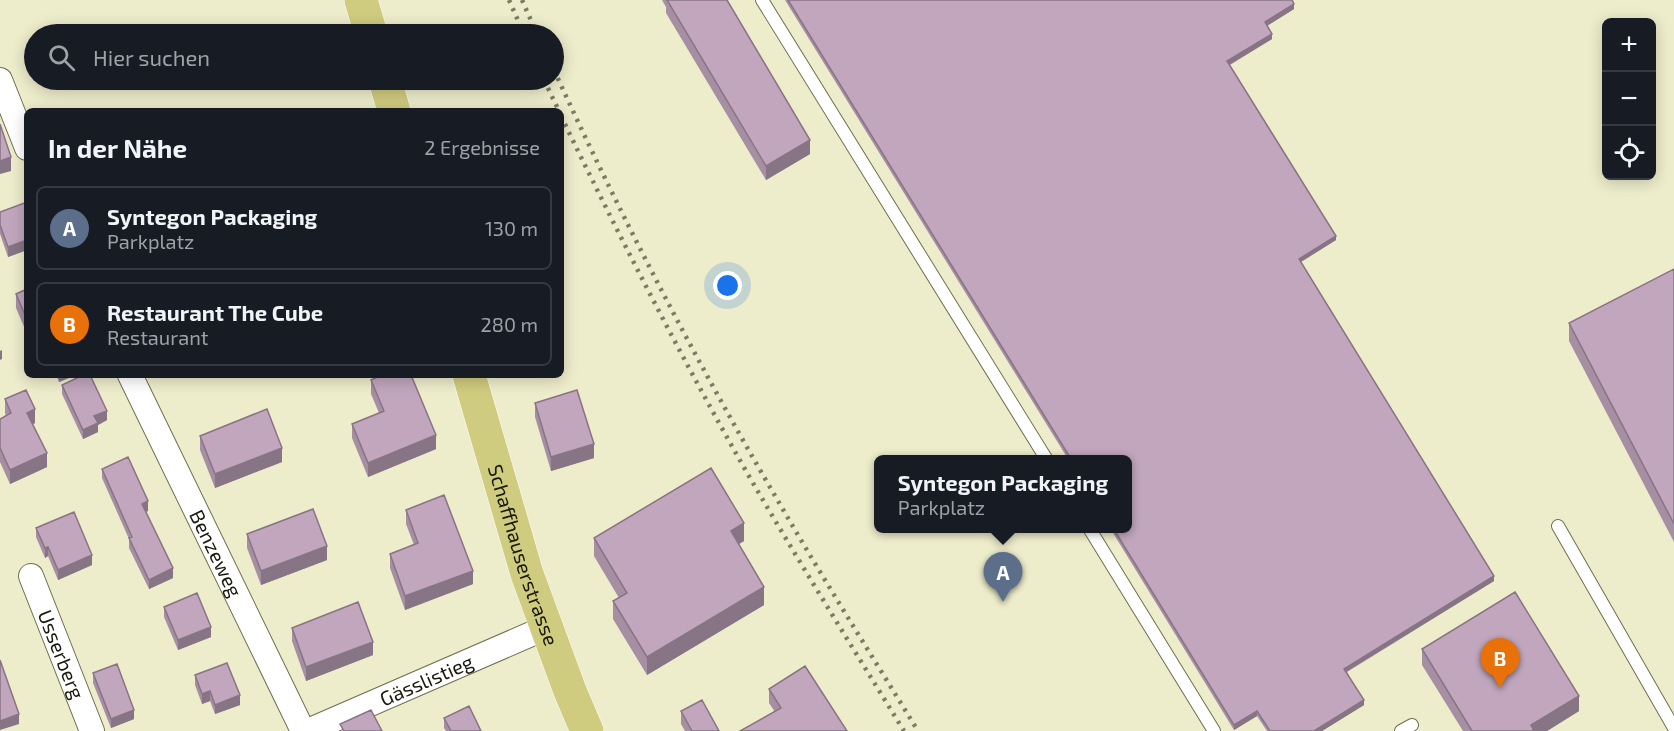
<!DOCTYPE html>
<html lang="de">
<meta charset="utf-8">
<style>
body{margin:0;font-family:"Exo 2",sans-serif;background:#242831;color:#f1f3f6}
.controls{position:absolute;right:18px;top:18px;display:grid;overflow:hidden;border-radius:9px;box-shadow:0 3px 15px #0003}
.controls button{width:54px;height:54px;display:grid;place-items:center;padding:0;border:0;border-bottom:2px solid #363941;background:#171b24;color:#f1f3f6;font:30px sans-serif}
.you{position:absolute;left:728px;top:286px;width:21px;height:21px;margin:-15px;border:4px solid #fff;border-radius:50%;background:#1a73e8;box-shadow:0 0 0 9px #1a73e833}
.badge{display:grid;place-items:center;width:39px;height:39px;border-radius:50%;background:#1a73e8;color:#fff;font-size:20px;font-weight:700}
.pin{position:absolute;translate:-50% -50px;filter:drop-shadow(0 2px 3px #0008)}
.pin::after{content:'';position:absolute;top:32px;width:21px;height:18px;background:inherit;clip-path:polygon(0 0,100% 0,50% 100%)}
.popup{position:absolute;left:874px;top:455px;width:258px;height:78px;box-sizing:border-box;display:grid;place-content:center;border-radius:9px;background:#171b24;filter:drop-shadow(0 2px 4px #0005);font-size:20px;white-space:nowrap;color:#9ea1a6}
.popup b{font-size:22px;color:#f1f3f6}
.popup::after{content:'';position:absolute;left:50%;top:100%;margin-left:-12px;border:12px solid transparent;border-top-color:#171b24}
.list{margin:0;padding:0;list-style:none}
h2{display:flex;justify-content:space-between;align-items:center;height:78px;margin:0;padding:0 24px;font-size:26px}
h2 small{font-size:20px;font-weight:400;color:#9ea1a6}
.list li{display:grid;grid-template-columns:39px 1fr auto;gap:18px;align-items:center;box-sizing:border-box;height:84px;margin:0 12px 12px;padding:0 12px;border:2px solid #363941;border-radius:9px}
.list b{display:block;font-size:22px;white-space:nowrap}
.list p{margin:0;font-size:20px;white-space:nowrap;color:#9ea1a6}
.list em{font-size:20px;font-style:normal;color:#9ea1a6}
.icon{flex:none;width:33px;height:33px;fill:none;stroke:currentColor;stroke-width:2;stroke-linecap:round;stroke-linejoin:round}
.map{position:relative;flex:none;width:1674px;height:731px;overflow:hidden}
.search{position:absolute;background:#171b24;box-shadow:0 3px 15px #0003;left:24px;top:24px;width:540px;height:66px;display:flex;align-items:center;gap:15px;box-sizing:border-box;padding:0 21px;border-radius:33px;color:#9ea1a6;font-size:22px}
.panel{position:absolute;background:#171b24;box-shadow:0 3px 15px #0003;left:24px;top:108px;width:540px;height:270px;border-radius:9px}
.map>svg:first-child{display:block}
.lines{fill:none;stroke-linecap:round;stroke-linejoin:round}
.service-casing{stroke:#706f51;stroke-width:14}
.minor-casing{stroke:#706f51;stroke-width:26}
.primary-casing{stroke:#fff;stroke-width:34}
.service{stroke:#fff;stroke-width:12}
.minor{stroke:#fff;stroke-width:24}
.primary{stroke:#cfcb7f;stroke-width:33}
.rail{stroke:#7c7b65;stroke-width:4.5;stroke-dasharray:3 6;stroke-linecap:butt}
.wall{fill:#a68fa3}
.shaded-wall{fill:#877484}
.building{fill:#c1a6bd;stroke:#877484;stroke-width:1.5}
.labels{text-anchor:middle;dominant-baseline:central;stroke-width:5;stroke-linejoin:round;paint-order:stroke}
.street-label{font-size:20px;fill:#18180c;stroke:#fff}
</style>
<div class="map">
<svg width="1674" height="731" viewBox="0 0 1674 731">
<rect width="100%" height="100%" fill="#edeccb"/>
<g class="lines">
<defs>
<path id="service" d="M762 0 1047 460
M1558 526 1674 728
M1089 528 1214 731
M1401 731 1412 725"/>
<g id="minor">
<path d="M0 80 27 148"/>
<path id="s1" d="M130 375 303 731"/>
<path id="s2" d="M31 576 92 731"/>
<path id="s3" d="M308 731 545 628"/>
</g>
<g id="primary">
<path d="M361 0 371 34"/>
<path d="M385 80 394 111"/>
<path id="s4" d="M469 375 527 574 570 691 587 731"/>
</g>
</defs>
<use href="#service" class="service-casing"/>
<use href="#minor" class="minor-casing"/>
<use href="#primary" class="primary-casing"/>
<use href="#service" class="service"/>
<use href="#minor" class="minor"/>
<use href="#primary" class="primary"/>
<path class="rail" d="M509 0 524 34
M522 0 537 34
M554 70C622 219 698 365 781 506 825 582 872 656 918 731
M544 80 559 111
M561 116C619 236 680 355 746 471 797 559 851 645 904 731"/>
</g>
<path class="wall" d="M662 0H727L810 154 766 180 666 13V7Z
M785 0H1292L1294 9 1267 26 1272 39 1230 65 1336 240 1301 262 1494 581 1347 672 1364 705 1322 731H1267L1257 716 1234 730 1110 528H1128V459H1068Z
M27 202V250L8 257 0 234V212Z
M1674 269V542L1569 341V323Z
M27 289V329H25L16 308V294Z
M56 375H71V377L59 382Z
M371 380 436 449 368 477 352 438V424L379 413 371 394Z
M62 385 107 420 98 425V432L83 439 62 394Z
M5 399 35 423 33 424 47 467 10 484 0 462V419L6 416 5 413Z
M535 403 594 458 551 471 535 417Z
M200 436 282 462 215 488 200 450Z
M102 469 148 511 146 512 173 578 149 589 129 548V539L102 478Z
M406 510 473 584 405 610 390 568V554L414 545 406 524Z
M36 528 92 565 58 580 48 556 45 558 36 537Z
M247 534 327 560 261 585 247 548Z
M594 538 744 541 738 544 764 605 647 675 613 619V601L619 598 594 556Z
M164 607 211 637 178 650 164 617Z
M292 628 373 655 306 681 292 641Z
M1422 649 1579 711 1547 731H1463L1422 665Z
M93 673 134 719 111 728 93 683Z
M195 675 240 705 215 714 210 701 202 704 195 685Z
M769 689 847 731 775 712 769 703Z
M681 711 719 731H685L681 724Z
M444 718 481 731H446L444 728Z"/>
<path class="shaded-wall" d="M1294 4V9L1265 27V22Z
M1272 34V39L1227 66V61Z
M810 140V154L766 180V166Z
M11 157V171L0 174V161Z
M1336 236V240L1299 263V259Z
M27 240V250L8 257V247Z
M25 315H27V329H25Z
M2 350V359L0 360V351Z
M59 375H71V377L59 382Z
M35 409V423L27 427V413Z
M107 411V420L98 425V432L83 439V430L94 416Z
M436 435V449L368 477V463Z
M594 444V458L551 471V457Z
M282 448V462L215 488V474Z
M47 453V467L10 484V470Z
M148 501V511L142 513V504Z
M744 523V541L731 549V531Z
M327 546V560L261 585V571Z
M48 547V556L45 558V548Z
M92 555V565L58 580V570Z
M173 568V578L149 589V580Z
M473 571V584L405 610V596Z
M1494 576V581L1344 673V669Z
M764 587V605L647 675V657Z
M211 627V637L178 650V640Z
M373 642V655L306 681V667Z
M210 691V701L202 704V694Z
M240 695V705L215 714V705Z
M1579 696V711L1547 731H1531V725Z
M1364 700V705L1322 731H1314Z
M134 710V719L111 728V719Z
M1257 711V716L1234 730V725Z
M19 714V724L0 730V721Z"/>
<path class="building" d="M667 0H727L810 140 766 166Z
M788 0H1292L1294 4 1265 22 1272 34 1227 61 1336 236 1299 259 1494 576 1344 669 1364 700 1314 731H1270L1257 711 1234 725 1113 528H1128V459H1071Z
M0 124 11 157 0 161Z
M27 202V240L8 247 0 225V212Z
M1674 269V524L1569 323Z
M27 289V315H25L16 294Z
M83 375H90L107 411 94 416 98 423 83 430 62 385Z
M382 375H411L436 435 368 463 352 424 384 411 371 380Z
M26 390 35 409 27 413 47 453 10 470 0 448V419L11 413 5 399Z
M577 390 594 444 551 457 535 403Z
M267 409 282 448 215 474 200 436Z
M128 457 148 501 142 504 173 568 149 580 129 538 132 537 102 469Z
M711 468 744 523 731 531 764 587 647 657 613 601 627 593 594 538Z
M444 495 473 571 405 596 390 554 418 543 406 510Z
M313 509 327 546 261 571 247 534Z
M74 512 92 555 58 570 48 547 45 548 36 528Z
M1515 592 1579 696 1531 725 1534 731H1472L1422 649Z
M197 593 211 627 178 640 164 607Z
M358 602 373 642 306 667 292 628Z
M0 660 19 714 0 721Z
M227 663 240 695 215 705 210 691 202 694 195 675Z
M117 664 134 710 111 719 93 673Z
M805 666 847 731H740L781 708 769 689Z
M702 700 719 731H692L681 711Z
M469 706 481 731H451L444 718Z
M371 710 382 731H344L340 724Z"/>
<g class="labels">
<g class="street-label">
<text stroke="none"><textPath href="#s1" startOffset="198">Benzeweg</textPath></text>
<text stroke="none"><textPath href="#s4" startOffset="188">Schaffhauserstrasse</textPath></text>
<text stroke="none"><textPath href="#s2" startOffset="84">Usserberg</textPath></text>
<text stroke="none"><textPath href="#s3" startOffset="129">Gässlistieg</textPath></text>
</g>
</g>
</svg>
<div class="controls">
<button>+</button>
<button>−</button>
<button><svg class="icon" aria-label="locate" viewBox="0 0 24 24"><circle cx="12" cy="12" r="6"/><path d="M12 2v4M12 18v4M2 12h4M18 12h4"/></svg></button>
</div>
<div class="you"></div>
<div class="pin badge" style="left:1003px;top:602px;background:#5c6f8a">A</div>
<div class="popup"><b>Syntegon Packaging</b>Parkplatz</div>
<div class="pin badge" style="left:1500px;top:688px;background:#e8710a">B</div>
<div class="search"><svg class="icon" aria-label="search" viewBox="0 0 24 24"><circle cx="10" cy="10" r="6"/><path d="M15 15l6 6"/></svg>Hier suchen</div>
<section class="panel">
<h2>In der Nähe<small>2 Ergebnisse</small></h2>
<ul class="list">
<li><span class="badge" style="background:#5c6f8a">A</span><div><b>Syntegon Packaging</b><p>Parkplatz</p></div><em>130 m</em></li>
<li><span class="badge" style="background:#e8710a">B</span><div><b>Restaurant The Cube</b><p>Restaurant</p></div><em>280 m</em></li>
</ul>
</section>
</div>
